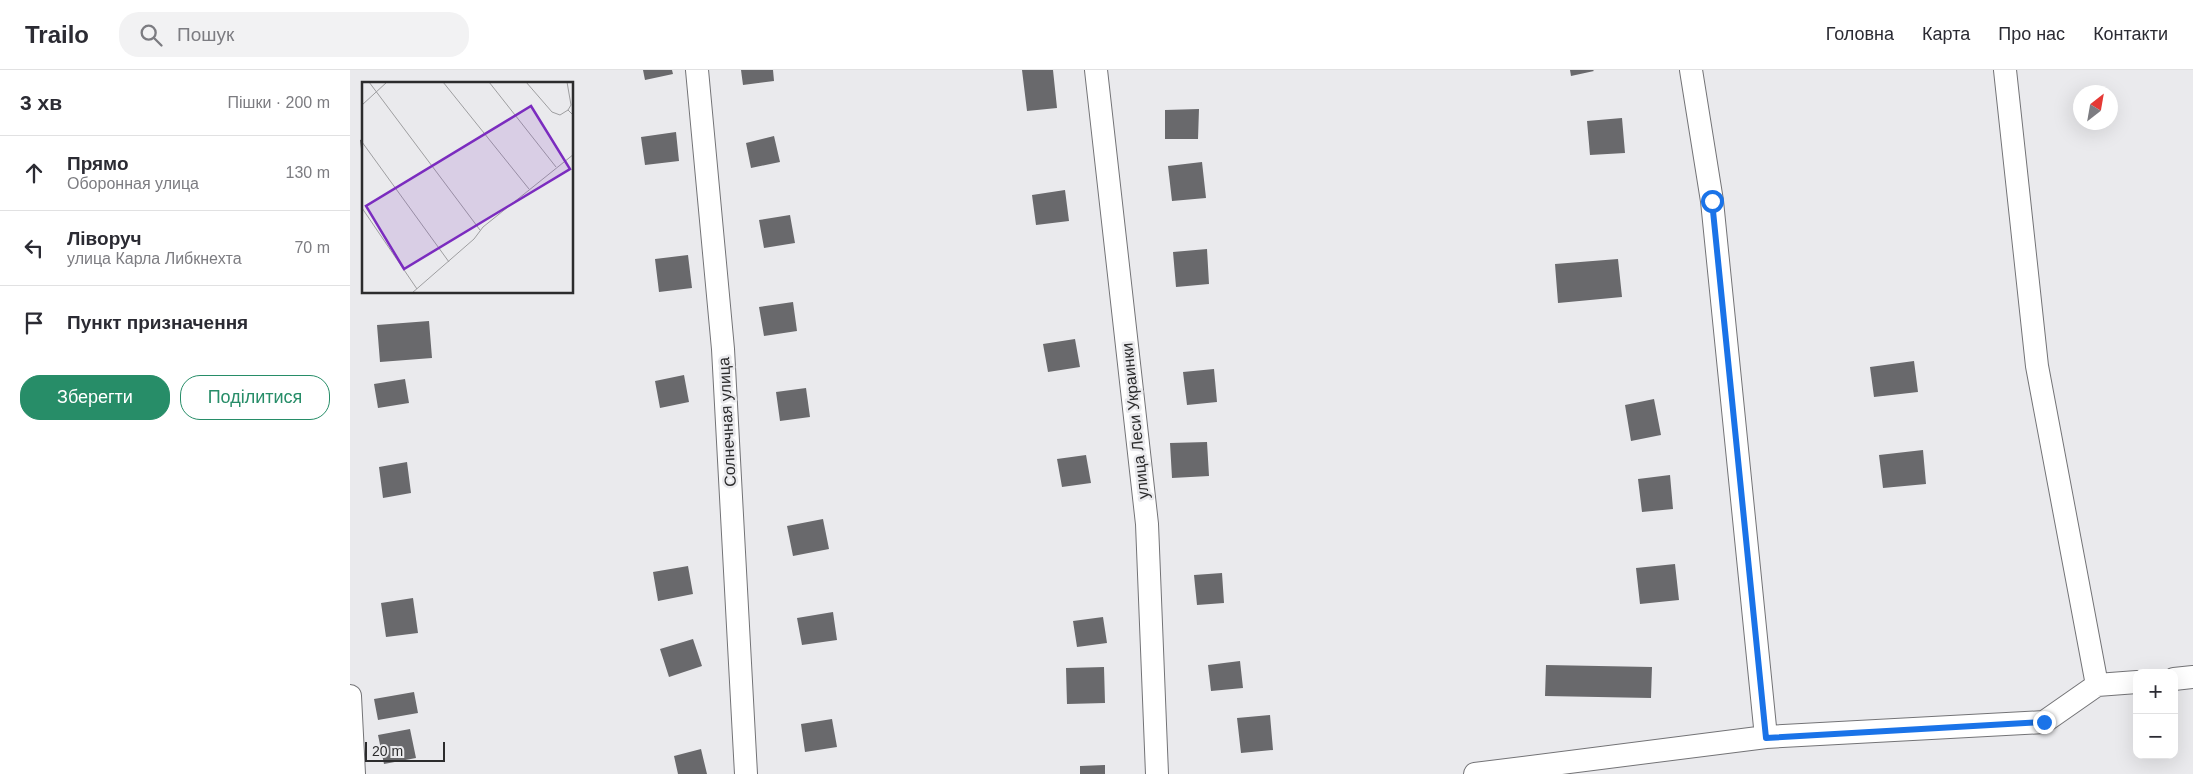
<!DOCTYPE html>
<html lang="uk">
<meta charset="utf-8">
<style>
body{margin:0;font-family:Helvetica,sans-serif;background:#f2f2f3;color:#2b2b33}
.controls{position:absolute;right:15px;bottom:15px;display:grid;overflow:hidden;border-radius:10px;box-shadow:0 5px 20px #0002}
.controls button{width:45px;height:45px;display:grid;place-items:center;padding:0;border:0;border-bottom:1px solid #e1e1e2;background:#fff;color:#2b2b33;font:25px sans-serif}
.compass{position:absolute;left:1723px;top:15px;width:45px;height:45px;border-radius:50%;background:#fff;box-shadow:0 5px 20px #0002;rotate:31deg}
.scale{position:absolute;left:15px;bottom:12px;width:80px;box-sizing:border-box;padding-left:5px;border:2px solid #2c2c2d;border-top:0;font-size:14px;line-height:18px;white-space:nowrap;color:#2c2c2d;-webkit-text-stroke:4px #eaeaed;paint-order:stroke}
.stop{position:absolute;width:15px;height:15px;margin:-11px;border:4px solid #1a73e8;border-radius:50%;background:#fff}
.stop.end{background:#1a73e8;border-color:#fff;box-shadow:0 1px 5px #0008}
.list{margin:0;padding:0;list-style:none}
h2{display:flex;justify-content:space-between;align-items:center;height:65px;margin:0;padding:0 20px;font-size:21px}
h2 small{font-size:16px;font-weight:400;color:#7c7c81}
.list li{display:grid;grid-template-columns:32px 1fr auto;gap:15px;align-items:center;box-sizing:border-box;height:75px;padding:0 20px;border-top:1px solid #e1e1e2}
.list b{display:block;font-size:19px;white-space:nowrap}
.list p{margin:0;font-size:16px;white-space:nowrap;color:#7c7c81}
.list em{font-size:16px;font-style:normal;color:#7c7c81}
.actions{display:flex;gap:10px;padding:15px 20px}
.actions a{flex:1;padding:11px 0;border:1px solid #278d68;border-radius:20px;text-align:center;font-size:18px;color:#278d68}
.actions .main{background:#278d68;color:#fff}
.icon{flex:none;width:28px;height:28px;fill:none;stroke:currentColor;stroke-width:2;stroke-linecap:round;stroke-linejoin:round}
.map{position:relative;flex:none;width:1843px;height:704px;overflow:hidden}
header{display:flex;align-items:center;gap:30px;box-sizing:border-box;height:70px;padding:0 25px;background:#fff;border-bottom:1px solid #e1e1e2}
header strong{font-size:24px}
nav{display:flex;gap:28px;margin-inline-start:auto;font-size:18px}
.search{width:350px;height:45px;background:#f2f2f3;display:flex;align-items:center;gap:12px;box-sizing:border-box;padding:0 18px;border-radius:20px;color:#7c7c81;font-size:19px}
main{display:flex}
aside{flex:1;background:#fff}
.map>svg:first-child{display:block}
.building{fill:#69696c}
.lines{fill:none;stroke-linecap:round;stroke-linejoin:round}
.street-casing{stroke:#737376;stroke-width:24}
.street{stroke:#fff;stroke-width:22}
.route{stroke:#1a73e8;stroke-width:6}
.labels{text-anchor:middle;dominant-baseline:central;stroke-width:5;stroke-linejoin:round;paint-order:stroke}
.street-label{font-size:16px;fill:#2c2c2d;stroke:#eaeaed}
.inset-road{fill:none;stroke:#9e9ea0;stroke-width:1}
.view{fill:#7b2cbf;fill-opacity:0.15;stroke:#7b2cbf;stroke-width:2.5}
.inset-edge{fill:none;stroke:#2c2c2d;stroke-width:2.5}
</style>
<header>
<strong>Trailo</strong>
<div class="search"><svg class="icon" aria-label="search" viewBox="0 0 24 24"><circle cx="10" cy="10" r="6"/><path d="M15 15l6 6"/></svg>Пошук</div>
<nav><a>Головна</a><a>Карта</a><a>Про нас</a><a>Контакти</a></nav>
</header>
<main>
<aside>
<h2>3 хв<small>Пішки · 200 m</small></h2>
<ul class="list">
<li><svg class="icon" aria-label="ahead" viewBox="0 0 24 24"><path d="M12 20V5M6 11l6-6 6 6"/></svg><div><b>Прямо</b><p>Оборонная улица</p></div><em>130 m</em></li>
<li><svg class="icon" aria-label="left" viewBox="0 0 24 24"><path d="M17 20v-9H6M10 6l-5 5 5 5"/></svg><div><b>Ліворуч</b><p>улица Карла Либкнехта</p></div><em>70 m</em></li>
<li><svg class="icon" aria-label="arrive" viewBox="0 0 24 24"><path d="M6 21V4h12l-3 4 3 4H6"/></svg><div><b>Пункт призначення</b></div></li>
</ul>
<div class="actions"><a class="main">Зберегти</a><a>Поділитися</a></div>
</aside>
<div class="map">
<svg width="1843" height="704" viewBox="0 0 1843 704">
<rect width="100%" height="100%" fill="#eaeaed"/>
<path class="building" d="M293 0H322L323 4 295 10Z
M391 0H423L424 11 393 15Z
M672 0H703L707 38 677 41Z
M1220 0H1243L1244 1 1221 6Z
M849 39 848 69H815V40Z
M1272 48 1275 83 1240 85 1237 51Z
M326 62 329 91 295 95 291 67Z
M424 66 430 92 401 98 396 73Z
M14 69V88H12L10 70Z
M852 92 856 128 822 131 818 96Z
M715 120 719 151 686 155 682 125Z
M440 145 445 173 414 178 409 150Z
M857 179 859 214 826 217 823 182Z
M338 185 342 218 309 222 305 189Z
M1268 189 1272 227 1208 233 1205 194Z
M443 232 447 261 414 266 409 237Z
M79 251 82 288 30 292 27 255Z
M725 269 730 297 698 302 693 274Z
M1564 291 1568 322 1524 327 1520 297Z
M864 299 867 332 837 335 833 302Z
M334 305 339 332 310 338 305 311Z
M55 309 59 333 28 338 24 314Z
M456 318 460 347 430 351 426 322Z
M1304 329 1311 365 1281 371 1275 335Z
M857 372 859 406 822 408 820 373Z
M1573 380 1576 414 1533 418 1529 385Z
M736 385 741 413 712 417 707 389Z
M57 392 61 423 33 428 29 397Z
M1320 405 1323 439 1292 442 1288 409Z
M473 449 479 479 443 486 437 456Z
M1325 494 1329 530 1290 534 1286 498Z
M338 496 343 524 308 531 303 502Z
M872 503 874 533 847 535 844 505Z
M63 528 68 563 36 567 31 533Z
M483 542 487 570 452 575 447 548Z
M753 547 757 573 727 577 723 551Z
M343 569 352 596 319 607 310 579Z
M890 591 893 618 861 621 858 595Z
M1196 595 1302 597 1301 628 1195 626Z
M754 597 755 633 717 634 716 598Z
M64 622 68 643 28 650 24 629Z
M920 645 923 680 891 683 887 648Z
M482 649 487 677 455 682 451 654Z
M60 659 66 688 34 694 28 665Z
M351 679 357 704H328L324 686Z
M755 695V704H730V696Z"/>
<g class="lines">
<defs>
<path id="street" d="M347 0 373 279 396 704
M746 0 797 454 807 704
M1341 0 1362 131 1416 667
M1655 0 1687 296 1747 615
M1824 609 1843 607
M0 626 4 704
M1125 704 1416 667 1694 652 1747 615 1787 612"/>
</defs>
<use href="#street" class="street-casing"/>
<use href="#street" class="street"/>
</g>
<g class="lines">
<path class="route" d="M1362 131 1416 668 1694 652"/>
</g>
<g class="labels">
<g class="street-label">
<text transform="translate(785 351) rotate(-96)">улица Леси Украинки</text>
<text transform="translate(377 352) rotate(-93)">Солнечная улица</text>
</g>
</g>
<g transform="translate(12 12)">
<rect width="211" height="211" fill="#eaeaed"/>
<path class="inset-road" d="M7 0 118 148M81 0 167 107M127 0 194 85M164 0 190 30 198 33 206 28 212 34M205 0 209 23 206 28M0 23 25 0M0 60 87 180M0 126 55 207M50 211 112 157 121 145 212 72"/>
<path class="view" d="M169 24 208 87 42 187 4 124Z"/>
<rect width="211" height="211" class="inset-edge"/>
</g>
</svg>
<div class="controls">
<button>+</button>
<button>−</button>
</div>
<svg class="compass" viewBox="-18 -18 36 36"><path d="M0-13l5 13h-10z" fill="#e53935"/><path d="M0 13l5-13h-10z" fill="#7c7c81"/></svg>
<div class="scale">20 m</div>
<div class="stop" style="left:1362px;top:131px"></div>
<div class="stop end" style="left:1694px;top:652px"></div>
</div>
</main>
